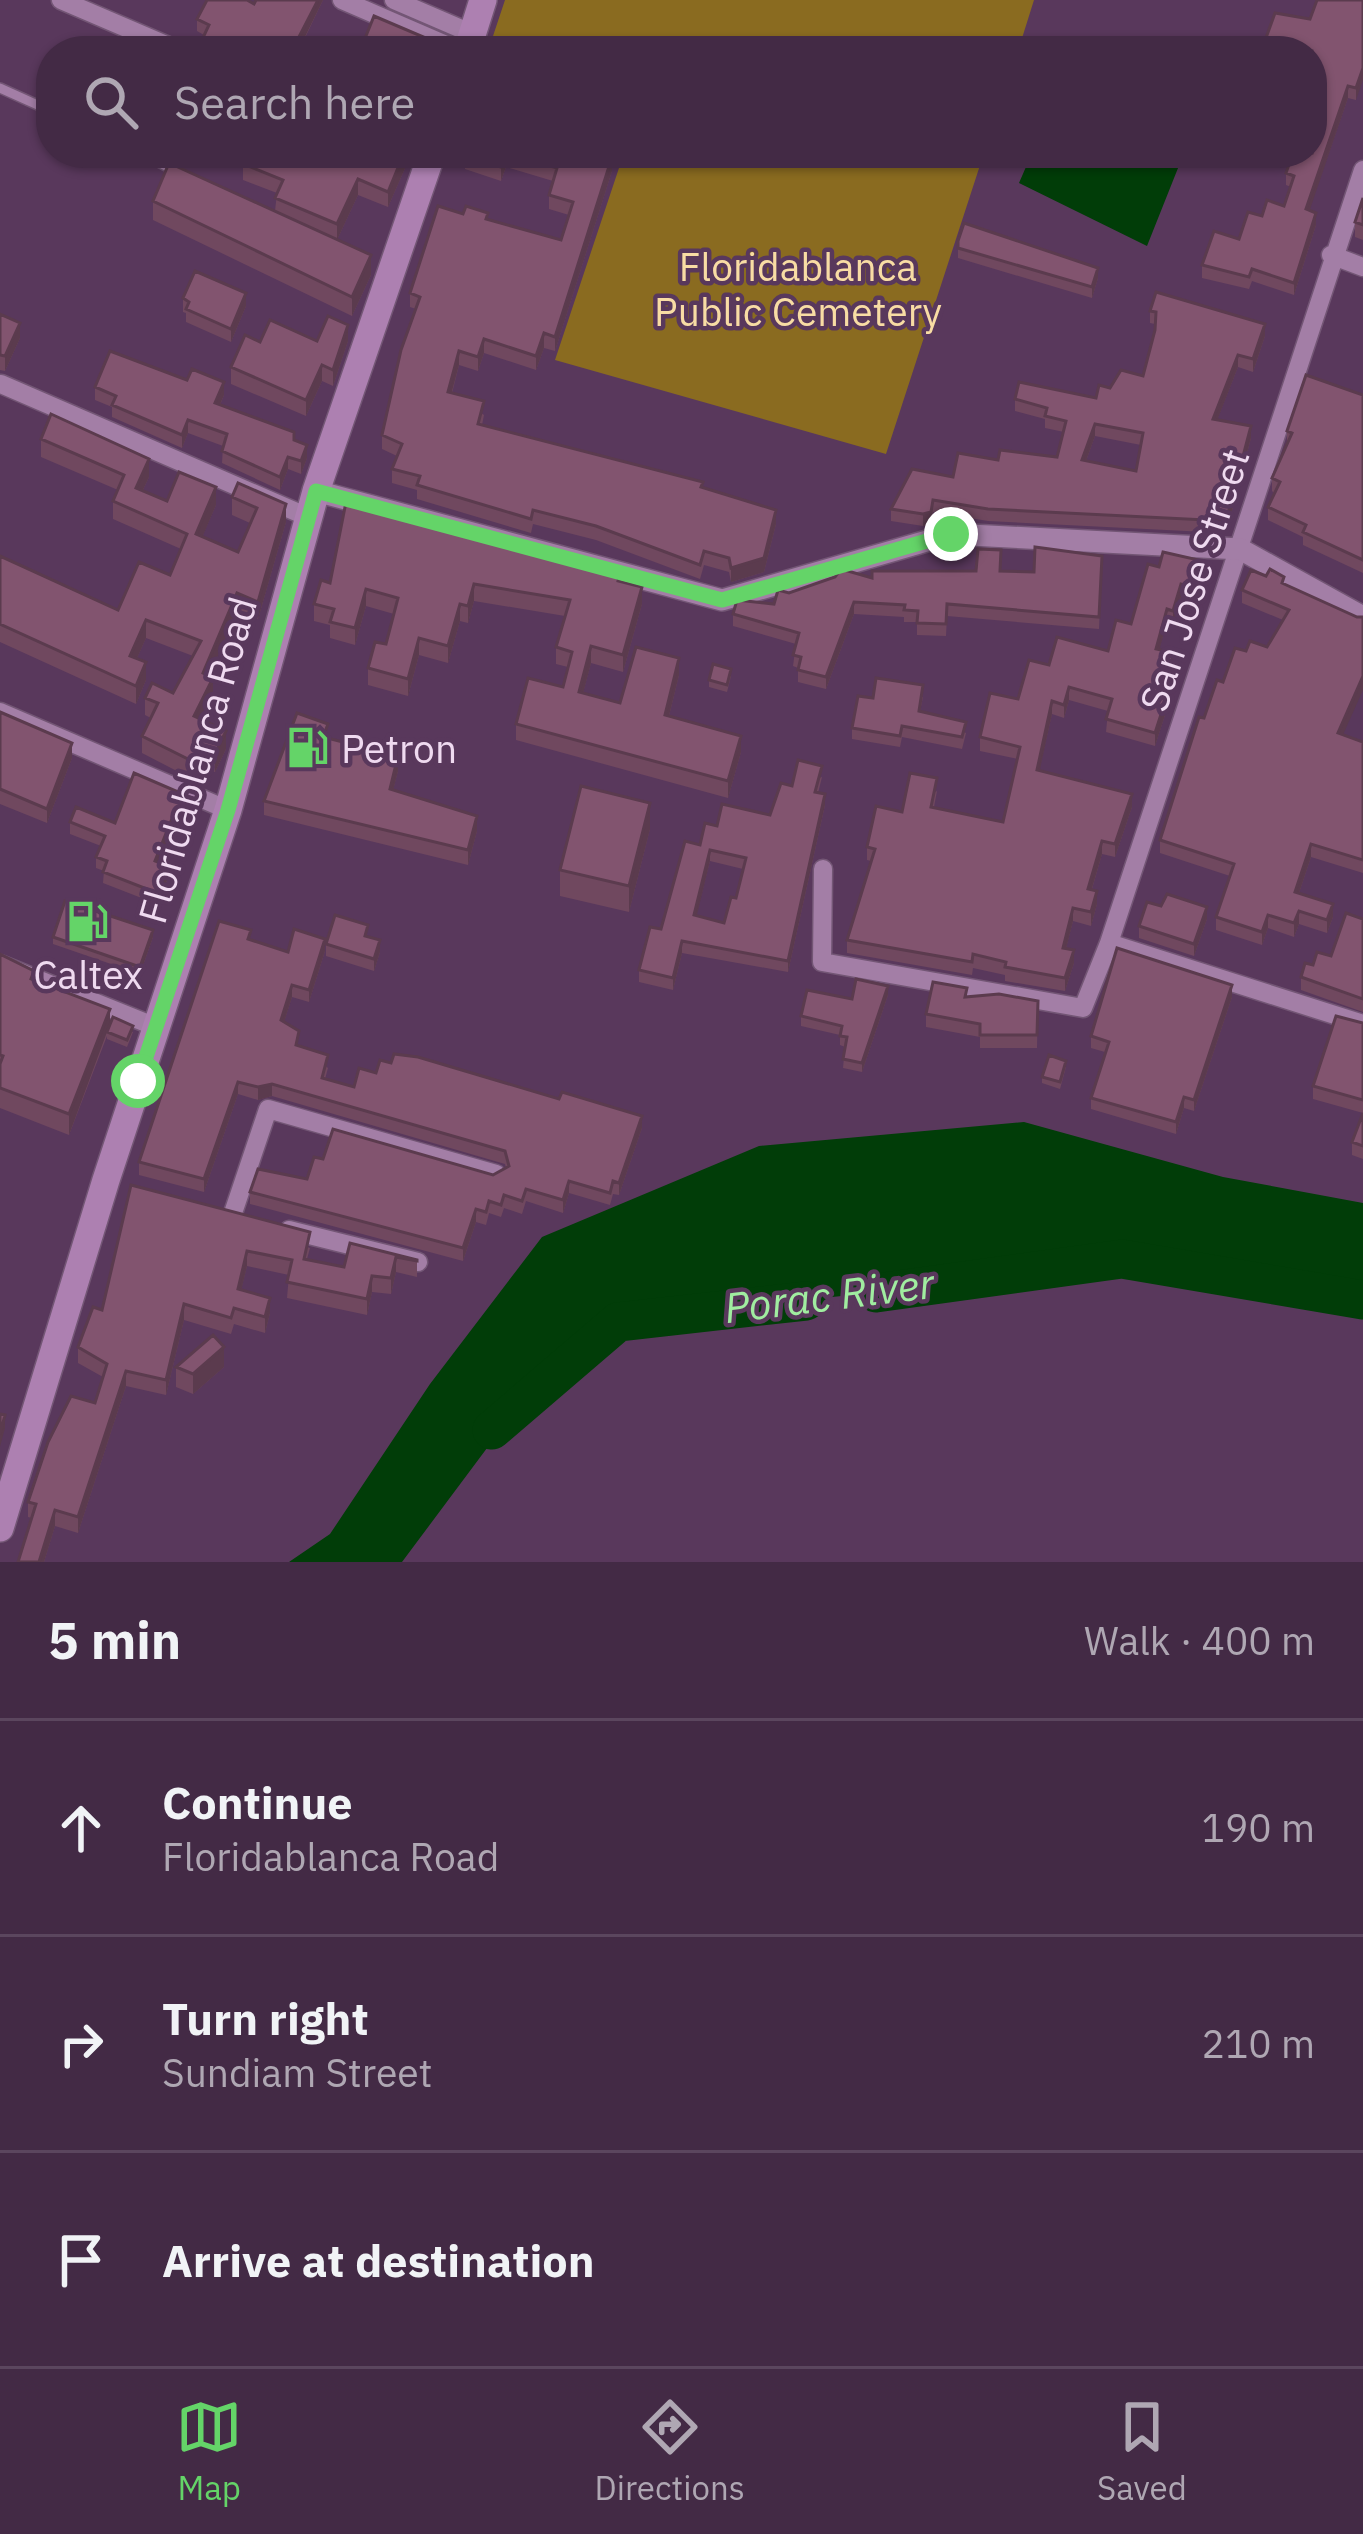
<!DOCTYPE html>
<meta charset="utf-8">
<style>
body{margin:0;font-family:"IBM Plex Sans",sans-serif;background:#4a324c;color:#f1f3f6}
.stop{position:absolute;width:36px;height:36px;margin:-27px;border:9px solid #64d468;border-radius:50%;background:#fff}
.stop.end{background:#64d468;border-color:#fff;box-shadow:0 3px 12px #0008}
.list{margin:0;padding:0;list-style:none}
h2{display:flex;justify-content:space-between;align-items:center;height:156px;margin:0;padding:0 48px;font-size:51px}
h2 small{font-size:39px;font-weight:400;color:#afa7b3}
.list li{display:grid;grid-template-columns:78px 1fr auto;gap:36px;align-items:center;box-sizing:border-box;height:216px;padding:0 48px;border-top:3px solid #5b465e}
.list b{display:block;font-size:45px;white-space:nowrap}
.list p{margin:0;font-size:39px;white-space:nowrap;color:#afa7b3}
.list em{font-size:39px;font-style:normal;color:#afa7b3}
.icon{flex:none;width:66px;height:66px;fill:none;stroke:currentColor;stroke-width:2;stroke-linecap:round;stroke-linejoin:round}
.map{position:relative;flex:none;width:1363px;height:1562px;overflow:hidden}
.search{position:absolute;background:#432a45;box-shadow:0 3px 9px #0004;left:36px;right:36px;top:36px;height:132px;display:flex;align-items:center;gap:30px;box-sizing:border-box;padding:0 42px;border-radius:48px;color:#afa7b3;font-size:45px}
.sheet{height:804px;background:#432a45}
nav{display:flex;justify-content:space-around;align-items:center;box-sizing:border-box;height:168px;border-top:3px solid #5b465e;background:#432a45;font-size:33px;color:#afa7b3}
nav a{display:grid;justify-items:center;gap:6px}
nav .on{color:#64d468}
.map>svg:first-child{display:block}
.green{fill:#8a6b20}
.water{fill:#013d08}
.lines{fill:none;stroke-linecap:round;stroke-linejoin:round}
.river{stroke:#013d08;stroke-width:39}
.service-casing{stroke:#735675;stroke-width:12}
.minor-casing{stroke:#735675;stroke-width:21}
.tertiary-casing{stroke:#735675;stroke-width:24}
.primary-casing{stroke:#735675;stroke-width:30}
.service{stroke:#a37ea6;stroke-width:9}
.minor{stroke:#a37ea6;stroke-width:18}
.tertiary{stroke:#a37ea6;stroke-width:21}
.primary{stroke:#ad80b1;stroke-width:27}
.wall{fill:#70485f;fill-rule:evenodd}
.shaded-wall{fill:#5b3b4e}
.building{fill:#82546f;stroke:#5b3b4e;stroke-width:3;fill-rule:evenodd}
.route{stroke:#64d468;stroke-width:15}
.labels{text-anchor:middle;dominant-baseline:central;stroke-width:9;stroke-linejoin:round;paint-order:stroke}
.park-label{font-size:39px;fill:#f8dca4;stroke:#59385c}
.street-label{font-size:39px;fill:#efdaf0;stroke:#59385c}
.poi-label{font-size:39px;fill:#efdaf0;stroke:#59385c;text-anchor:start}
.water-label{font-size:42px;font-style:italic;fill:#a0eda0;stroke:#59385c}
</style>
<div class="map">
<svg width="1363" height="1562" viewBox="0 0 1363 1562">
<rect width="100%" height="100%" fill="#59385c"/>
<path class="green" d="M505 0H1034L1018 51H488Z
M624 153H984L886 454 555 360Z"/>
<path class="water" d="M1032 153H1184L1147 246 1019 183Z
M1024 1122 1223 1177 1363 1203V1299L1259 1270 1069 1254 919 1288 650 1316 566 1358 496 1436 402 1562H289L330 1534 430 1384 542 1237 759 1146Z"/>
<g class="lines">
<path class="river" d="M876 1293 1122 1259 1363 1300
M492 1430 618 1322 806 1301"/>
<defs>
<path id="service" d="M0 88 51 111
M142 153 175 171"/>
<path id="minor" d="M61 0 180 51
M342 0 460 51
M394 0 473 34
M1331 255 1363 267
M1 384 308 517
M0 712 228 810
M823 869 822 962 1083 1008 1109 943 1363 170
M1109 943 1363 1024
M0 964 156 1027
M232 1216 268 1109 496 1174
M289 1230 418 1262"/>
<path id="tertiary" d="M316 491 722 600 951 534 1240 549 1363 617"/>
<path id="primary" d="M467 51 483 0
M0 1528 106 1180 228 810 316 491 432 153"/>
</defs>
<use href="#service" class="service-casing"/>
<use href="#minor" class="minor-casing"/>
<use href="#tertiary" class="tertiary-casing"/>
<use href="#primary" class="primary-casing"/>
<use href="#service" class="service"/>
<use href="#minor" class="minor"/>
<use href="#tertiary" class="tertiary"/>
<use href="#primary" class="primary"/>
</g>
<path class="wall" d="M256 0H323L304 40 317 51H200V44L204 35 197 31V19L254 4Z
M1363 0 1356 100 1348 98 1309 210 1316 225 1294 295 1252 281 1249 289 1202 278V265L1239 239 1262 216 1284 206 1291 187 1286 185V173L1312 153V51H1263V46L1310 19Z
M406 153V166L388 207 358 195 337 240 371 275 352 316 153 220V201L275 211 277 193 243 180V164L309 155Z
M465 153H600L612 171 555 351 544 348 536 370 484 353 478 371 459 365 452 393 484 415 482 425 703 487 776 524 764 572 731 582 729 572 704 565 700 579 596 540 533 524 531 533 417 499V490L392 483V469L397 456 382 449V435L416 309 410 307V293L463 214 561 240 569 215 549 209V195L553 181 506 167 501 181 465 169Z
M1363 198V240L1355 237V222Z
M958 241 1098 278 1092 298 958 258Z
M183 298 246 306 231 342 186 322V313L183 312Z
M1150 311 1265 336 1253 372 1238 367 1217 420 1251 438 1226 533 988 521 933 512 931 524 923 526 891 521V509L953 477 998 460 1057 457 1064 432 1045 428V419L1015 411V399L1096 398 1110 388 1143 376 1155 330V324L1150 323ZM1095 436 1141 445 1136 471 1086 461Z
M0 314 20 338 5 371 0 370Z
M317 341H348L333 386 322 381 306 416 231 384V367L260 342Z
M95 387 224 395 220 405 294 440 307 458 301 474 288 469 280 490 222 463 223 446 188 433 182 448 112 417V407L95 400Z
M1363 395V573L1303 545V537L1268 520V507L1274 493 1272 491V478L1287 443V431Z
M41 439 149 477 143 490 167 501 216 505 202 537 238 552 250 523 232 515V497L238 483 286 522 258 619 237 611 209 676 213 695 201 719 226 749 215 772 207 769 200 783 142 753V736L151 718 145 715V698L173 693 193 656 146 638 137 658 146 680 136 704 0 642V556L118 610 170 575 181 549 113 519V501L118 490 41 457Z
M394 516 491 543 605 572 619 581 642 604 623 672 591 663 583 693 620 703 679 675 669 716 741 752 728 798 516 740V724L563 687 568 667 556 664V647L565 616 474 601 468 623 460 621 448 663 419 655 408 696 368 685V668L386 644 394 614 366 606 355 645 330 638V625L314 621V604L330 583Z
M1102 556 1099 629 947 616 946 636 917 635V622H904V617L854 614 826 689 798 682V668L793 666 796 644 733 626V614L774 604 789 593 872 578 1001 571 1034 572Z
M1148 564 1203 574 1196 601 1181 597 1173 624 1167 622 1159 649 1174 667 1172 673 1174 687 1155 746 1106 732 1108 711 1069 700 1064 718 1052 714 1039 771 1132 807 1115 857 1102 854 1092 889 1097 904 1091 926 1073 921 1066 948 1074 963 1065 991 1005 981V975L973 968 972 975 847 953V940L871 861 867 860V847L902 812 937 791 934 807 1003 822 1018 759 980 751V737L1049 665 1108 651 1131 624Z
M1284 584 1357 617 1343 735 1363 742V873L1311 857 1299 893 1333 917 1327 933 1299 924 1294 937 1268 928 1262 945 1216 930V917L1230 876 1160 853V840L1204 718 1223 682 1246 651 1267 647 1283 620 1242 603V590Z
M731 676 727 692 709 687V680Z
M923 697 920 711 966 733 962 749 902 737 900 747 852 739V728L873 698Z
M0 712 72 758 47 823 0 804Z
M328 739 398 771 393 790 477 831 468 865 264 815V801Z
M134 773 197 811 190 830 175 824 159 863 168 878 157 904 103 883 104 871 96 868V857L101 846 70 834V822L115 823Z
M822 777 818 793 825 805 788 972 682 953 673 990 639 982V970L700 845 717 826 770 815 792 786ZM710 861 743 869 736 898 724 923 696 916Z
M650 829 629 912 560 896V870Z
M1161 906 1207 919 1194 956 1139 938V926Z
M1363 919V1012L1301 990V977L1313 965 1331 956Z
M53 937H153L140 974 53 944Z
M368 937 380 952 374 971 326 956V944Z
M251 940 288 952 325 951 309 1002 292 997 284 1022 298 1046 328 1068 325 1079 354 1087 376 1073 642 1128 619 1195 613 1194 610 1205 569 1193 563 1213 526 1201 522 1214 504 1208 501 1217 489 1213 486 1225 476 1222 463 1261 250 1204V1192L307 1179 323 1159 493 1175 506 1168 505 1164 272 1096 258 1100 238 1094 204 1192 139 1175V1162Z
M0 954 34 980 110 1026 133 1032 127 1047 107 1039V1036L69 1135 0 1108Z
M888 995 862 1072 843 1068 845 1047 840 1045V1035L801 1026V1016L852 999Z
M967 997 1038 1001 1037 1048H980V1037L926 1027V1014Z
M1232 997 1194 1111 1184 1108 1176 1134 1091 1109V1098L1105 1052 1091 1048V1036Z
M1363 1023V1159L1352 1155V1142L1363 1113 1313 1099V1086Z
M1066 1067 1060 1089 1042 1083V1077Z
M131 1185 310 1248 307 1259 344 1267 350 1243 417 1260V1277L396 1272 391 1294 372 1292 367 1315 287 1298 289 1275 247 1266 241 1290 270 1313 265 1333 234 1324 231 1334 184 1320 166 1395 126 1386 78 1533 55 1526 44 1562H18L32 1518 28 1517V1502L95 1403 103 1377 78 1363V1347L102 1310Z
M176 1367H224L193 1394 176 1387Z"/>
<path class="shaded-wall" d="M318 0H323L299 49V37Z
M1363 68V80L1356 100V88Z
M1348 86V98L1306 221V209Z
M404 153 406 166 388 207V192Z
M506 153V167L501 181V167Z
M612 157V171L555 351V337Z
M358 179V195L337 240V224Z
M1316 213V225L1294 295V283Z
M371 255V275L352 316V297Z
M1098 268V278L1092 298V287Z
M246 293V306L231 342V329Z
M20 323V338L5 371V356Z
M1265 324V336L1253 372V359Z
M348 325V341L333 386V370Z
M544 333V348L536 370V356Z
M484 339V353L478 371V357Z
M459 351V365L448 406V392Z
M1238 355V367L1213 431V419Z
M322 365V381L306 416V400Z
M224 382V395L215 416V403Z
M188 420V433L182 448V435Z
M1095 424V436L1082 472V460Z
M1251 426V438L1226 533V521Z
M307 445V458L301 474V461Z
M288 457V469L280 490V477Z
M149 459V477L136 505V488Z
M216 487V505L196 552V534Z
M933 500 931 524 923 526V514Z
M286 504V522L258 619V602Z
M776 510V524L764 572 731 582V568Z
M1203 561V574L1196 601V588Z
M474 584V601L468 623V606Z
M1181 584V597L1173 624V611Z
M642 587V604L623 672V655Z
M366 589V606L355 645V628Z
M237 593V611L203 691V673Z
M854 602V614L826 689V677Z
M460 604V621L448 663V646Z
M1167 609V622L1156 662V649Z
M146 620V638L130 674V656Z
M419 638V655L408 696V679Z
M591 646V663L579 709V692Z
M679 658V675L665 732V715Z
M146 662V680L136 704V686Z
M1174 674V687L1155 746V733Z
M1363 676V690L1338 746V733Z
M213 678V695L194 734V716Z
M1069 687V700L1064 718V705Z
M1052 701V714L1037 783V770Z
M226 731V749L215 772V754Z
M741 736V752L728 798V781Z
M72 743V758L47 823V809Z
M207 751V769L200 783V765Z
M398 756V771L390 803V789Z
M825 794V805L788 972V961Z
M1132 794V807L1115 857V844Z
M197 800V811L190 830V819Z
M650 803V829L629 912V886Z
M175 813V824L155 872V861Z
M477 816V831L468 865V850Z
M1102 841V854L1088 902V889Z
M1311 844V857L1295 905V892Z
M710 850V861L694 927V915Z
M168 866V878L157 904V893Z
M1097 891V904L1091 926V912Z
M1333 904V917L1327 933V920Z
M1207 907V919L1194 956V944Z
M1073 908V921L1063 961V948Z
M1299 911V924L1294 937V923Z
M1268 915V928L1262 945V932Z
M153 930V937L140 974V967Z
M325 939V951L309 1002V990Z
M380 940V952L374 971V959Z
M682 941V953L673 990V978Z
M1074 950V963L1065 991V978Z
M292 985V997L281 1032V1020Z
M1232 985V997L1194 1111V1100Z
M888 986V995L862 1072V1063Z
M110 1009V1030L107 1032 69 1135V1114Z
M238 1082V1094L204 1192V1179Z
M272 1084V1096L258 1100V1087Z
M1184 1097V1108L1176 1134V1122Z
M642 1116V1128L619 1195V1183Z
M569 1181V1193L563 1213V1200Z
M476 1209V1222L463 1261V1248Z
M247 1251V1266L238 1304V1289Z
M396 1257V1272L391 1294V1278Z
M372 1276V1292L367 1315V1299Z
M270 1298V1313L265 1333V1317Z
M184 1304V1320L166 1395V1380Z
M224 1347V1367L193 1394V1374Z
M126 1371V1386L78 1533V1517Z
M5 1415V1428L0 1447V1434Z
M55 1510V1526L44 1562H39Z"/>
<path class="building" d="M207 0H247L254 4 256 0H318L299 37 317 47 315 51H216L200 44 209 25 197 19Z
M1317 0H1363V68L1356 88 1348 86 1306 209 1316 213 1294 283 1252 269 1249 277 1202 265 1214 231 1239 239 1248 212 1262 216 1267 200 1284 206 1294 176 1286 173 1293 153H1312V51H1278L1263 46 1275 13 1310 19Z
M374 16 440 44 437 51H340L347 38 362 46Z
M247 153H304L309 155V153H404L388 192 358 179 337 224 275 198 283 180 243 164Z
M465 153H506L501 167 465 155Z
M507 153H600L612 157 555 337 544 333 536 356 484 339 478 357 459 351 448 392 484 401 478 424 703 482 701 487 776 510 764 558 731 568 729 558 704 551 700 565 596 526 533 510 531 519 417 485 420 476 392 469 402 444 382 435 401 350 420 297 410 293 438 206 463 214 466 206 488 213 486 219 561 240 573 202 549 195 557 168Z
M169 163 371 255 352 297 153 201Z
M1363 198V225L1355 222Z
M964 223 1098 268 1092 287 958 248V241Z
M195 271 246 293 231 329 186 309 189 302 183 298Z
M1156 292 1265 324 1253 359 1238 355 1213 419 1251 426 1226 521 988 509 933 500 931 512 923 514 891 509 912 469 953 477 958 453 998 460 1000 450 1057 457 1066 421 1045 416 1047 408 1015 399 1019 382 1096 398 1099 385 1110 388 1121 370 1143 376 1155 330 1156 312 1150 311ZM1095 424 1143 433 1136 471 1082 460Z
M0 314 20 323 5 356 0 355Z
M328 316 348 325 333 370 322 365 306 400 231 367 245 335 260 342 270 320 317 341Z
M110 351 187 380 192 369 224 382 215 403 294 432V440L307 445 301 461 288 457 280 477 222 451 227 434 188 420 182 435 112 405 116 396 95 387Z
M1306 375 1363 395V560L1303 532 1306 525 1268 507 1280 482 1272 478 1292 433 1287 431Z
M51 414 149 459 136 488 167 501 179 472 216 487 196 534 238 552 257 508 232 497 238 483 286 504 258 602 237 593 203 673 213 678 194 716 226 731 215 754 207 751 200 765 142 736 158 703 145 698 152 683 173 693 201 641 146 620 130 656 146 662 136 686 0 624V556L118 610 139 562 170 575 187 534 113 501 124 475 41 439Z
M346 502 394 511 393 515 491 543 605 567 604 572 619 576 618 581 642 587 623 655 591 646 579 692 620 703 636 647 679 658 665 715 741 736 728 781 516 724 528 678 563 687 572 652 556 647 570 600 474 584 468 606 460 604 448 646 419 638 408 679 368 668 375 642 386 644 398 598 366 589 355 628 330 622 334 609 314 604 321 580 330 583Z
M1035 547 1102 556 1099 617 947 604 946 624 917 623 918 611 904 610 905 605 854 602 826 677 798 670 801 657 793 655 799 633 733 614 737 600 774 604 778 590 789 593 835 577 841 569 872 578V571H976L978 549 1001 550 1000 571 1034 572Z
M1163 552 1203 561 1196 588 1181 584 1173 611 1167 609 1156 649 1174 653 1169 672 1174 674 1155 733 1106 719 1112 699 1069 687 1064 705 1052 701 1037 770 1132 794 1115 844 1102 841 1088 889 1097 891 1091 912 1073 908 1063 948 1074 950 1065 978 1005 967 1006 962 973 954 972 962 847 940 875 849 867 847 876 806 902 812 910 773 937 778 931 807 1003 822 1020 747 980 737 990 693 1018 699 1029 660 1049 665 1057 637 1108 651 1116 620 1131 624 1148 564 1159 567Z
M1270 569 1284 577 1282 583 1357 617H1363V676L1338 733 1363 742V860L1311 844 1295 892 1333 904 1327 920 1299 911 1294 923 1268 915 1262 932 1216 917 1234 864 1160 840 1199 717 1204 718 1217 680 1223 682 1235 648 1246 651 1250 641 1267 647 1289 610 1242 590 1251 570 1266 576Z
M713 664 731 669 727 685 709 680Z
M876 678 923 685 919 711 966 722 962 737 902 726 900 736 852 728 858 696 873 698Z
M0 712 72 743 47 809 0 789Z
M297 713 328 724 323 737 398 756 390 789 477 816 468 850 264 801Z
M798 760 822 766 815 792 825 794 788 961 682 941 673 978 639 970 650 927 661 929 685 841 700 845 705 823 717 826 722 804 770 815 781 783 792 786ZM710 850 746 858 736 898 731 897 724 923 694 915Z
M134 773 197 800 190 819 175 813 171 821 155 861 168 866 157 893 103 872 107 861 96 857 105 836 70 822 76 807 115 823Z
M581 786 650 803 629 886 560 870Z
M1167 894 1207 907 1194 944 1139 926 1147 902 1161 906Z
M65 901 153 930 140 967 53 937Z
M1346 913 1363 919V999L1301 977 1305 963 1313 965 1317 952 1331 956Z
M335 915 368 925 365 936 380 940 374 959 326 944Z
M219 921 251 930 248 939 288 952 294 929 325 939 309 990 292 985 281 1020 299 1031 296 1045 328 1055 322 1078 354 1087 359 1068 376 1073 380 1060 391 1063 394 1054 418 1057 559 1099 562 1092 642 1116 619 1183 613 1181 610 1193 569 1181 563 1200 526 1189 522 1201 504 1195 501 1205 489 1201 486 1212 476 1209 463 1248 250 1192 258 1169 307 1179 314 1157 323 1159 333 1129 493 1175 509 1166 505 1151 272 1084 258 1087 238 1082 204 1179 139 1162Z
M1117 948 1232 985 1194 1100 1184 1097 1176 1122 1091 1098 1109 1042 1091 1036Z
M0 954 34 971 31 979 110 1009 69 1114 0 1088V1064L3 1056 0 1055Z
M856 979 888 986 862 1063 843 1059 847 1037 840 1036 842 1026 801 1016 807 990 852 999Z
M933 982 967 988 965 997 999 994 1038 1001 1037 1035H980V1024L926 1014Z
M1336 1016 1363 1023V1100L1313 1086Z
M113 1017 133 1026 127 1040 107 1032Z
M1049 1055 1066 1061 1060 1082 1042 1077Z
M1363 1113V1146L1352 1142Z
M131 1185 310 1232 304 1259 344 1267 350 1243 417 1260V1261L396 1257 391 1278 372 1276 367 1299 287 1282 292 1260 247 1251 238 1289 270 1298 265 1317 234 1308 231 1318 184 1304 166 1380 126 1371 78 1517 55 1510 39 1562H18L36 1504 28 1502 48 1442 71 1396 95 1403 107 1364 78 1347 93 1307 102 1310Z
M213 1335 224 1347 193 1374 176 1367Z
M0 1414 5 1415 0 1434Z"/>
<g class="lines">
<path class="route" d="M138 1081 228 810 316 491 722 600 951 534"/>
</g>
<defs>
<symbol id="fuel-bare" viewBox="-9 -9 18 18"><path d="M-5.5-6h7V0h2V4h1.3V-2.5L3-4.5l.8-.8L6-3V5H2.5V1h-1V6h-7ZM-4.2-4.7v3.2H.2V-4.7Z" fill="#64d468" stroke="#59385c" stroke-width="2.5" paint-order="stroke"/></symbol>
</defs>
<g fill-rule="evenodd">
<use href="#fuel-bare" x="278" y="718" width="59" height="59"/>
<use href="#fuel-bare" x="58" y="892" width="59" height="59"/>
</g>
<g class="labels">
<g class="park-label">
<text x="798" y="266">Floridablanca<tspan x="798" dy="45">Public Cemetery</tspan></text>
</g>
<g class="street-label">
<text transform="translate(1194 580) rotate(-72)">San Jose Street</text>
<text transform="translate(197 760) rotate(-74)">Floridablanca Road</text>
</g>
<g class="poi-label">
<text x="341" y="748">Petron</text>
<text x="88" y="974" text-anchor="middle">Caltex</text>
</g>
<g class="water-label">
<text transform="translate(829 1295) rotate(-7)">Porac River</text>
</g>
</g>
</svg>
<div class="stop" style="left:138px;top:1081px"></div>
<div class="stop end" style="left:951px;top:534px"></div>
<div class="search"><svg class="icon" aria-label="search" viewBox="0 0 24 24"><circle cx="10" cy="10" r="6"/><path d="M15 15l6 6"/></svg>Search here</div>
</div>
<section class="sheet">
<h2>5 min<small>Walk · 400 m</small></h2>
<ul class="list">
<li><svg class="icon" aria-label="ahead" viewBox="0 0 24 24"><path d="M12 20V5M6 11l6-6 6 6"/></svg><div><b>Continue</b><p>Floridablanca Road</p></div><em>190 m</em></li>
<li><svg class="icon" aria-label="right" viewBox="0 0 24 24"><path d="M7 20v-9h11M14 6l5 5-5 5"/></svg><div><b>Turn right</b><p>Sundiam Street</p></div><em>210 m</em></li>
<li><svg class="icon" aria-label="arrive" viewBox="0 0 24 24"><path d="M6 21V4h12l-3 4 3 4H6"/></svg><div><b>Arrive at destination</b></div></li>
</ul>
</section>
<nav>
<a class="on"><svg class="icon" aria-label="map" viewBox="0 0 24 24"><path d="M3 6l6-2 6 2 6-2v14l-6 2-6-2-6 2zM9 4v14M15 6v14"/></svg>Map</a>
<a><svg class="icon" aria-label="directions" viewBox="0 0 24 24"><path d="M12 3l9 9-9 9-9-9zM9 14v-3h6M13 9l2 2-2 2"/></svg>Directions</a>
<a><svg class="icon" aria-label="saved" viewBox="0 0 24 24"><path d="M7 4h10v16l-5-4-5 4z"/></svg>Saved</a>
</nav>
